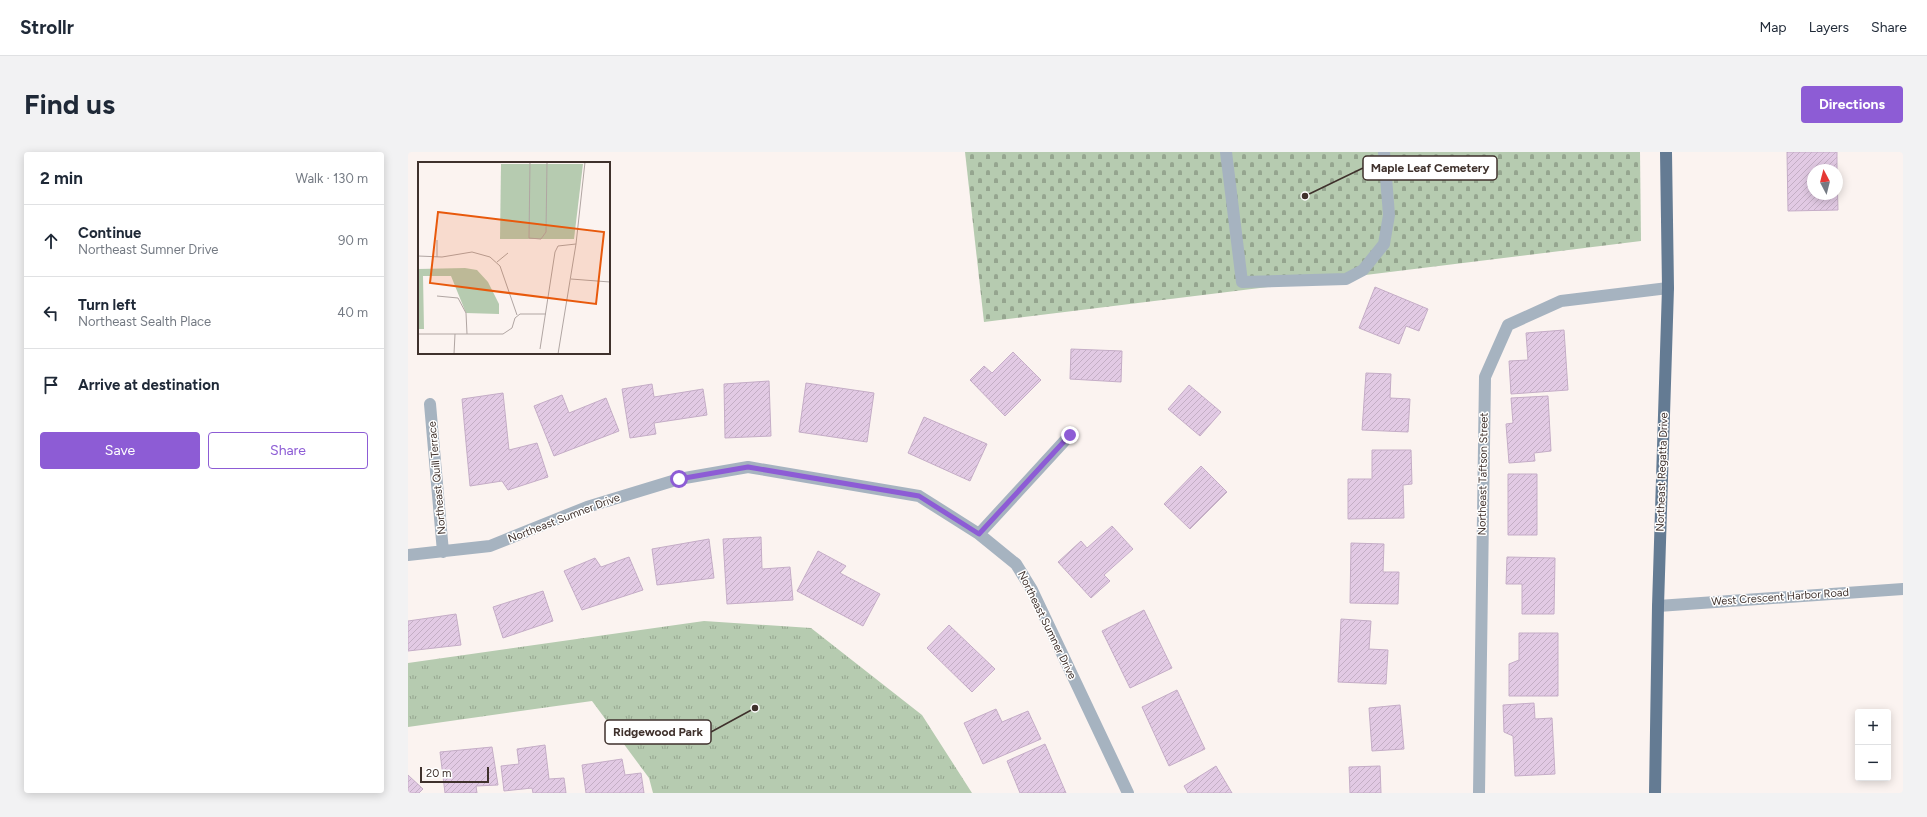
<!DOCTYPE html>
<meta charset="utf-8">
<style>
body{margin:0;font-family:Figtree,sans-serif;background:#f2f2f3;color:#1f2937}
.controls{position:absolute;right:12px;bottom:12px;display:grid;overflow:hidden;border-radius:4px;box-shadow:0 2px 10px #0003}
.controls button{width:36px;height:36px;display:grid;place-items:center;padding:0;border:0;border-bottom:1px solid #e0e1e3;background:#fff;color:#1f2937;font:20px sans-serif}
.compass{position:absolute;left:1399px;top:12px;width:36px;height:36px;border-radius:50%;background:#fff;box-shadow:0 2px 10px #0003;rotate:353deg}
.scale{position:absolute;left:12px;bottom:10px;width:69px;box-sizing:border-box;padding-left:4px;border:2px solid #3f312c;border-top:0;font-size:11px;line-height:14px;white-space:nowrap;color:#3f312c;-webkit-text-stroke:3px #fff;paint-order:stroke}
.stop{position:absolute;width:12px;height:12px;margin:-9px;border:3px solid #8d5cd5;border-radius:50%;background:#fff}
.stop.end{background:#8d5cd5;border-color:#fff;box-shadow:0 1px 4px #0008}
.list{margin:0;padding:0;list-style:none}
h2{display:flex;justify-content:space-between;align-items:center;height:52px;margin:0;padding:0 16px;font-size:17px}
h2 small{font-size:13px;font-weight:400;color:#747a83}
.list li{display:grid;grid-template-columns:26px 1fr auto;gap:12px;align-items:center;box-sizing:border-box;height:72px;padding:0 16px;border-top:1px solid #e0e1e3}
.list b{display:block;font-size:15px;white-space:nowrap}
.list p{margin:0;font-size:13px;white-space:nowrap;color:#747a83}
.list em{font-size:13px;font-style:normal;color:#747a83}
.actions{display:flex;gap:8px;padding:12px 16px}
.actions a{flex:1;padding:9px 0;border:1px solid #8d5cd5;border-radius:4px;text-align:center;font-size:14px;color:#8d5cd5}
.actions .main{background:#8d5cd5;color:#fff}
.icon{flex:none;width:22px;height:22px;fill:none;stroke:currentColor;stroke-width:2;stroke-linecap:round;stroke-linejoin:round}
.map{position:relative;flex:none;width:1495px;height:641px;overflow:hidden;border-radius:4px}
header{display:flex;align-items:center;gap:24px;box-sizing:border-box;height:56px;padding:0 20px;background:#fff;border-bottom:1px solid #e0e1e3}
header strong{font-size:19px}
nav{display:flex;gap:22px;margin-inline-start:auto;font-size:14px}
.intro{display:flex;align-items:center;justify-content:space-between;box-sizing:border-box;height:96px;padding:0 24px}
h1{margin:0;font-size:28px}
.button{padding:10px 18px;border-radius:4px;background:#8d5cd5;color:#fff;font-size:14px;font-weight:700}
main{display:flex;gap:24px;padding:0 24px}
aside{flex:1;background:#fff;border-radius:4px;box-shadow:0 2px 10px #0003}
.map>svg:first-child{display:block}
.cemetery{fill:url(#cemetery-stones)}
.park{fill:url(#park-tufts)}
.building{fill:url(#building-hatch);stroke:#c5adc7}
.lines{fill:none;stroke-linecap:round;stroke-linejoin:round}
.minor{stroke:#a6b3c0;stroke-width:12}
.major{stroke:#647b93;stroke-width:12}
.route{stroke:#8d5cd5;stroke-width:5}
.labels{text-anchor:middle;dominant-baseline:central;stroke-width:3;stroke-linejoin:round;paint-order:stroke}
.street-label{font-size:11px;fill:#3f312c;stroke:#fff}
.inset-road{fill:none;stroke:#b0a5a2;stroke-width:1}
.view{fill:#e8590c;fill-opacity:0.15;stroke:#e8590c;stroke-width:2}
.inset-edge{fill:none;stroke:#3f312c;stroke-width:2}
.leader{fill:none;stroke:#3f312c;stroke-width:1.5}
.callout-dot{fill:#3f312c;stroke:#fff;stroke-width:1.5}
.callout{fill:#fff;stroke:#3f312c;stroke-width:1.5}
.callout-label{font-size:12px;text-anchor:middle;font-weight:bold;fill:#3f312c}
</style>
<header>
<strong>Strollr</strong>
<nav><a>Map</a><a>Layers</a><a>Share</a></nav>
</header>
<div class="intro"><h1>Find us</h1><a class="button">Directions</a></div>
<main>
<aside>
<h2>2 min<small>Walk · 130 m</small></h2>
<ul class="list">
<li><svg class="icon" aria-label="ahead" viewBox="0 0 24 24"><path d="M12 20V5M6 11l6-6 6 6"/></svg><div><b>Continue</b><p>Northeast Sumner Drive</p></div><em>90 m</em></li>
<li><svg class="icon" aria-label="left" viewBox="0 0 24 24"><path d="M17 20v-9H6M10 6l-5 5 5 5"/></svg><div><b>Turn left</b><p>Northeast Sealth Place</p></div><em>40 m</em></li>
<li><svg class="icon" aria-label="arrive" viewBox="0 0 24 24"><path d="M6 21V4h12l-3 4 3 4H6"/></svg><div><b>Arrive at destination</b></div></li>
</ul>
<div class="actions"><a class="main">Save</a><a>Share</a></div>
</aside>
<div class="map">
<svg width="1495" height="641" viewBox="0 0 1495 641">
<defs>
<pattern id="cemetery-stones" width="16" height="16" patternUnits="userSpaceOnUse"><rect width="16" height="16" fill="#b6cbb0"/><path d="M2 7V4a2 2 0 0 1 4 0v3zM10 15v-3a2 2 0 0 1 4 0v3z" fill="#95a58f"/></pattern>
<pattern id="park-tufts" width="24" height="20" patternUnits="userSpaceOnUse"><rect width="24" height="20" fill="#b6cbb0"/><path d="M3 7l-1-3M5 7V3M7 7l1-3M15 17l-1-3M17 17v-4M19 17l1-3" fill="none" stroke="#95a58f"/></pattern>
<pattern id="building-hatch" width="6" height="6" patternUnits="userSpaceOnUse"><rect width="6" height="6" fill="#e2cae4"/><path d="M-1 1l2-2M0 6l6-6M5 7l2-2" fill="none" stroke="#c3aec4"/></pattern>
</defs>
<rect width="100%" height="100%" fill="#fbf3f0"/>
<path class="cemetery" d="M557 0H1232L1233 89 576 170Z"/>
<path class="park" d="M296 469 403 476 514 563 564 641H245L241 626 184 549 0 575V511Z"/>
<path class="building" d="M1379 0H1429V18H1405V42H1429V24L1430 58 1380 59Z
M967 135 1020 157 1011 179 998 174 991 192 951 176Z
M1156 178 1160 238 1103 242 1101 209 1120 208 1118 181Z
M663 197 714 199 713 230 662 227Z
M605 200 633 228 597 264 562 228 576 214 584 221Z
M958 221 983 222 982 246 1002 247 1000 280 954 278Z
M361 229 363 284 317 286 316 232Z
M398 231 466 241 459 290 391 280Z
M244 232 246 245 295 237 299 263 246 271 248 282 222 286 214 237Z
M781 233 813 260 792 284 760 257Z
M95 241 101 298 129 291 140 325 100 338 94 329 62 334 54 247Z
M154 243 161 261 198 246 211 279 146 304 126 254Z
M1140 244 1143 299 1126 301 1127 309 1101 311 1098 272 1105 271 1103 246Z
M516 265 579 292 562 329 500 301Z
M964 298H1003L1004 332 995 333 996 366 940 367V327H964Z
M793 314 819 340 782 377 756 352Z
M1100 322H1129V383H1100Z
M704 374 725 397 696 423 702 429 683 446 650 410 673 389 679 396Z
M353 385 354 417 382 415 385 448 319 452 315 387Z
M301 387 306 426 249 433 244 397Z
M943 391 976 392 975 420H991L990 452 942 451Z
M410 399 438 414 432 421 472 442 455 474 389 439Z
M221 405 235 438 174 458 156 419 187 406 193 415Z
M1099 405 1147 406 1146 462H1114V432H1098Z
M135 439 145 469 95 486 85 455Z
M736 458 764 516 722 536 694 479Z
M48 462 53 493 0 499V469Z
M933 467 963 469 961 497 980 498 978 532 930 530Z
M541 473 587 517 564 540 519 496Z
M1111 481H1150V544H1101V512L1111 508Z
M769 538 797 597 761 614 734 555Z
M1126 551 1127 567 1144 566 1147 622 1107 624 1105 584 1096 580 1095 553Z
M992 553 996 597 964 599 961 556Z
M588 557 594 570 620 559 633 587 575 612 556 571Z
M637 592 658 641H612L599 609Z
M137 593 141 627 156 626 158 641H125L124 636 96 639 93 614 111 612 109 597Z
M84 595 90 633 68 634 69 641H37L32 600Z
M214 607 217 623 233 621 236 641H178L174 613Z
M808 614 824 641H780L776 634Z
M972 614 973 641H942L941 615Z
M0 623 15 637 11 641H0Z"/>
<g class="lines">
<path class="minor" d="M818 0 834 130 938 127 955 118 976 92 981 63 976 0
M22 252 35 400
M571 382 662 283
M0 403 82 394 179 355 271 327 340 315 511 344 571 382 608 412 624 438 720 641
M1250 454 1495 437
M1071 641 1077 225 1100 173 1153 149 1260 136"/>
<path class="major" d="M1247 641 1250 454 1260 136 1258 0"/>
</g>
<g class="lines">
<path class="route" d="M271 327 340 315 511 344 571 382 662 283"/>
</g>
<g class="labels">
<g class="street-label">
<text transform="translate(1254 320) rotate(-88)">Northeast Regatta Drive</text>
<text transform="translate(1075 322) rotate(-89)">Northeast Taftson Street</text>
<text transform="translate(29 326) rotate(-95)">Northeast Quill Terrace</text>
<text transform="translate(156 366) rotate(-21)">Northeast Sumner Drive</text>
<text transform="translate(1372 445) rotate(-4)">West Crescent Harbor Road</text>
<text transform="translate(639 473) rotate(64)">Northeast Sumner Drive</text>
</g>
</g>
<g transform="translate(10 10)">
<rect width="192" height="192" fill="#fbf3f0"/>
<path d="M83 2H165L156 77H82Z" fill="#b6cbb0"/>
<path d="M47 106 59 108 70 120 81 142V152L48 151 33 114H5L6 167H0V107Z" fill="#b6cbb0"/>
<path class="inset-road" d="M112 0 111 76 123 77 128 70 129 0M0 94 24 95 54 90 72 95 82 104 99 153M19 95V78M79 100 90 91M153 117 192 120M19 134 40 136 48 151 49 172M0 172H85L94 166 97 156 102 152H128M122 187 137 90 140 84 158 82M36 192 37 172M140 192 158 82 167 0"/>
<path class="view" d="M20 50 186 70 178 142 12 121Z"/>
<rect width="192" height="192" class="inset-edge"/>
</g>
<path class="leader" d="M897 44L955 16M347 556L303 580"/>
<g class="callout-dot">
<circle cx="897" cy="44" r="4"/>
<circle cx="347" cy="556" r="4"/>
</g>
<g class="callout">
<rect x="955" y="4" width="134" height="24" rx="4"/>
<rect x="197" y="568" width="106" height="24" rx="4"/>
</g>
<g class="callout-label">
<text x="1022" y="20">Maple Leaf Cemetery</text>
<text x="250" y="584">Ridgewood Park</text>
</g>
</svg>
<div class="controls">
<button>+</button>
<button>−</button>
</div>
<svg class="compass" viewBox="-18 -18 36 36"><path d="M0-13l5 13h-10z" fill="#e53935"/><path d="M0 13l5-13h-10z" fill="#747a83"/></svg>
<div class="scale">20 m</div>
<div class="stop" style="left:271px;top:327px"></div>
<div class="stop end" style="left:662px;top:283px"></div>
</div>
</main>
